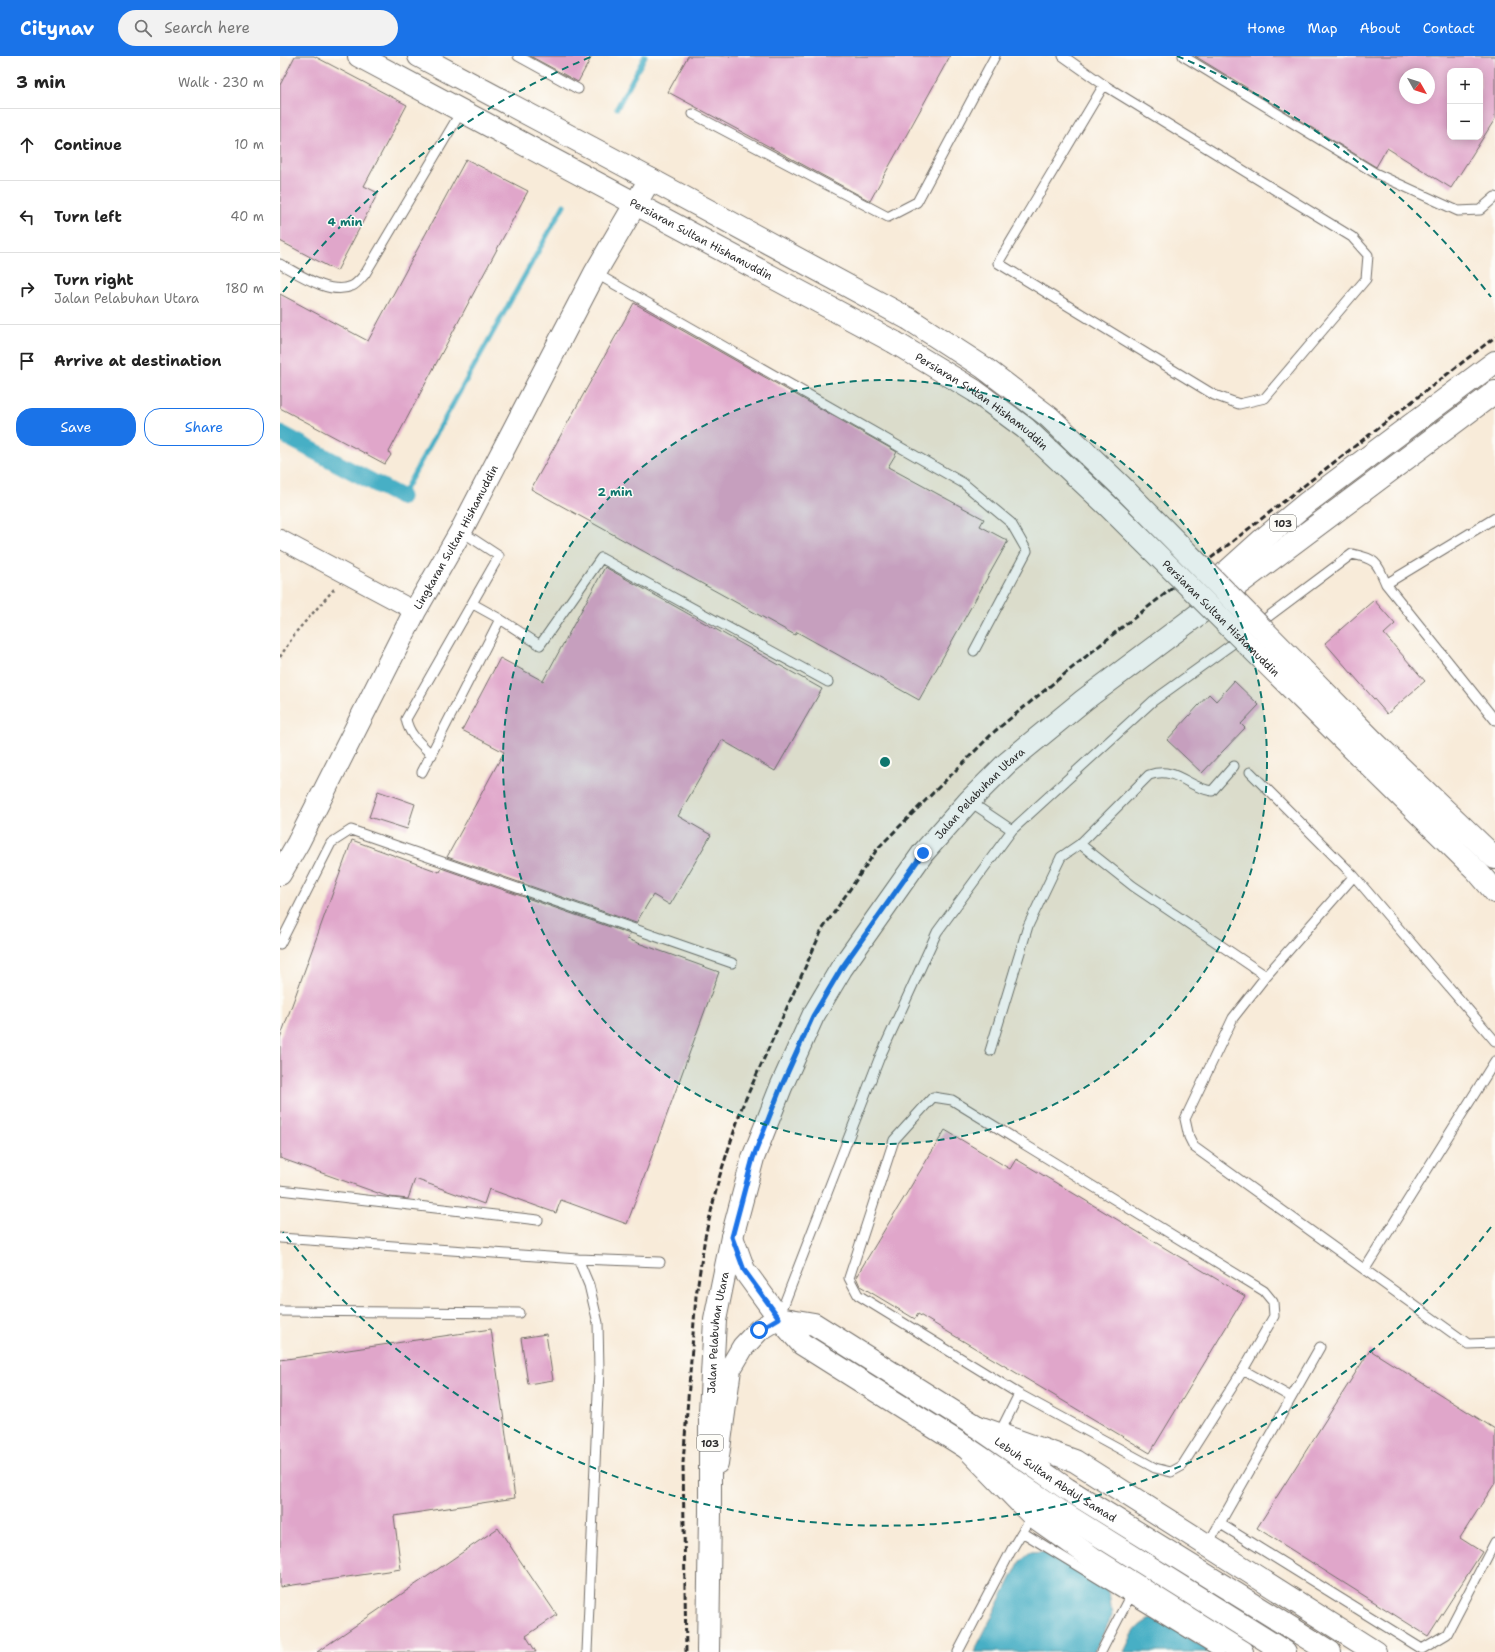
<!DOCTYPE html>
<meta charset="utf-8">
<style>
body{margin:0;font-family:"Shantell Sans",sans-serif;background:#f2f2f2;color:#222}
.controls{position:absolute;right:12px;top:12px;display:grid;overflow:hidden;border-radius:8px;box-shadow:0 2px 10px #0003}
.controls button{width:36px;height:36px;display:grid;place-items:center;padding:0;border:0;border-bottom:1px solid #e0e0e0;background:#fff;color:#222;font:20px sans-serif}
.compass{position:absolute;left:1119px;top:12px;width:36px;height:36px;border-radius:50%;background:#fff;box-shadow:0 2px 10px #0003;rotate:129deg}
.stop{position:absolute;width:12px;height:12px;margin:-9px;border:3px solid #1a73e8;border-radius:50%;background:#fff}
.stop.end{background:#1a73e8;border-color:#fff;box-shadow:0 1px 4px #0008}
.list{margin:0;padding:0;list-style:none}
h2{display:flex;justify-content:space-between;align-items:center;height:52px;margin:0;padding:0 16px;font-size:17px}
h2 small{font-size:13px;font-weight:400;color:#767676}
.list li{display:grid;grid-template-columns:26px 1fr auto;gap:12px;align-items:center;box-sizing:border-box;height:72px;padding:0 16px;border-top:1px solid #e0e0e0}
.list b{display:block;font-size:15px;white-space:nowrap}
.list p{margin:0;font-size:13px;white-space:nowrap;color:#767676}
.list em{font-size:13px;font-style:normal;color:#767676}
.actions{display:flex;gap:8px;padding:12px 16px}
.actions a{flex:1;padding:9px 0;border:1px solid #1a73e8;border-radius:16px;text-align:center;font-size:14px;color:#1a73e8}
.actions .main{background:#1a73e8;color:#fff}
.icon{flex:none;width:22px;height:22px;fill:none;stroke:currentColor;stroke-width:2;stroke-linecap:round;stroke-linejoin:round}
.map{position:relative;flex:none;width:1215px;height:1596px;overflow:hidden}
header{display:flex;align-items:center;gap:24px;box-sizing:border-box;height:56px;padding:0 20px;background:#1a73e8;color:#fff}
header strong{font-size:19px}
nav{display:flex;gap:22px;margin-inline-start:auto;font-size:14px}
.search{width:280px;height:36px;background:#f2f2f2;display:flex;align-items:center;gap:10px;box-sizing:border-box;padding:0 14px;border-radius:22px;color:#767676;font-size:15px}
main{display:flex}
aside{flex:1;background:#fff}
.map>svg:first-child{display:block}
.water{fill:#46afc5;stroke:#386d78}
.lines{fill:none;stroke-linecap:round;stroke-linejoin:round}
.stream{stroke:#46afc5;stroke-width:5}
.canal{stroke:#46afc5;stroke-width:17}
.building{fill:#e0a6ca;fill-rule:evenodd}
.service-casing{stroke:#736e68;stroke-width:11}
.minor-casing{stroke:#736e68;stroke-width:20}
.tertiary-casing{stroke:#736e68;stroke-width:24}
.primary-casing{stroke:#736e68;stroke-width:24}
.path{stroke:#736e68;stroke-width:2.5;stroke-dasharray:3 3;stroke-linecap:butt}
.service{stroke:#fff;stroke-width:9}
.minor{stroke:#fff;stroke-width:18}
.tertiary{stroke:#fff;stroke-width:22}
.primary{stroke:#fff;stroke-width:22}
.rail{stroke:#2b2b2b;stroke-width:3;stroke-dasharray:6 3;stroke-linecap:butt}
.tertiary-bridge-casing{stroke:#736e68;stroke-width:24;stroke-linecap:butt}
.tertiary-bridge{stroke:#fff;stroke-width:22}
.route{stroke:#1a73e8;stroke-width:5}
.ring{fill:none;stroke:#0f766e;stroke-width:2;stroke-dasharray:7 5}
.labels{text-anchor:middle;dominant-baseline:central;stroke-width:3;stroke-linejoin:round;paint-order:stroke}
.shield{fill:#fdfcf7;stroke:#6a6a68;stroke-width:1}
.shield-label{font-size:10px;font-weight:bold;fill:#2b2b2b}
.street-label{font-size:11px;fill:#2b2b2b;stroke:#fdfcf7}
.centre{fill:#0f766e;stroke:#fdfcf7;stroke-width:2}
.ring-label{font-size:12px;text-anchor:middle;font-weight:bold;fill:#0f766e;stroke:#fdfcf7;stroke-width:3;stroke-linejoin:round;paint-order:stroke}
</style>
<header>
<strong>Citynav</strong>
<div class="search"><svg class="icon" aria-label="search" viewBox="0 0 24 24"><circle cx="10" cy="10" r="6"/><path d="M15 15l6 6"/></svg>Search here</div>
<nav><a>Home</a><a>Map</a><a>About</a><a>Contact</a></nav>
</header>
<main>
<aside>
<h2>3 min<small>Walk · 230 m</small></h2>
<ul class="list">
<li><svg class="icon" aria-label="ahead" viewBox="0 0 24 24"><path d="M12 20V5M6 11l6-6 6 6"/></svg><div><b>Continue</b></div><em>10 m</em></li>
<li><svg class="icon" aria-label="left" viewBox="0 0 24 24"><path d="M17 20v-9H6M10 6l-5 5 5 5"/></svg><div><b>Turn left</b></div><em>40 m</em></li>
<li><svg class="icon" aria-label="right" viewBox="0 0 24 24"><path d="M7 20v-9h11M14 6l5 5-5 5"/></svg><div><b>Turn right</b><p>Jalan Pelabuhan Utara</p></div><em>180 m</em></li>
<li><svg class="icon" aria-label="arrive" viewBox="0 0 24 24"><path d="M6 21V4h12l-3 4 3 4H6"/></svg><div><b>Arrive at destination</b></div></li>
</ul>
<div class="actions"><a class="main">Save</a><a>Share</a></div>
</aside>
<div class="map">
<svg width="1215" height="1596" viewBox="0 0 1215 1596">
<rect width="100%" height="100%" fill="#fdfcf7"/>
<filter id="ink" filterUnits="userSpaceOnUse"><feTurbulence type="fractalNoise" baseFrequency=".025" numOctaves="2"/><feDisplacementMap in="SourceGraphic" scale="8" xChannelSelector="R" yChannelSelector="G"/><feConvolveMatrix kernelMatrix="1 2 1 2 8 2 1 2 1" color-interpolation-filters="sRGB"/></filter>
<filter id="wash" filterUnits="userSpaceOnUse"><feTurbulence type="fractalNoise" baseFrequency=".012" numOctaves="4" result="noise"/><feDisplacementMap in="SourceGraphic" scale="16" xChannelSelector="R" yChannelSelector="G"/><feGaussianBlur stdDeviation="0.9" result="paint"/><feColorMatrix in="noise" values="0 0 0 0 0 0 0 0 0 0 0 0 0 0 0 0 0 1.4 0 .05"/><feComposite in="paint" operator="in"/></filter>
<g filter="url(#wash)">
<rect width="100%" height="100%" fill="#f8ebd9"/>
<path class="water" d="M764 1496 777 1499 825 1531 830 1542 832 1560 814 1596H694L740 1505 749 1497Z
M871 1563 884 1567 932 1596H844C852 1580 854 1570 871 1563Z"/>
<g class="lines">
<path class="stream" d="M337 52 365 0
M121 441 284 149"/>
<path class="canal" d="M0 377 121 441"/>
</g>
<g id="blocks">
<path class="building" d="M15 0H34L127 49 84 130 98 137 57 215 0 185V29Z
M250 0H312L298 26Z
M408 0H670L590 145 388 36Z
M915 0H1215V63L1171 132 1107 92 1096 111ZM1170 15H1200V81H1170ZM1125 18H1149V42H1125Z
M186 103 248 135 109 396 111 399 105 408 0 352V238L88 285Z
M354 247 617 396 608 411 704 463 700 470 728 485 639 644 517 576 515 579 251 433Z
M325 511 542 633 495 715 442 684 398 760 431 779 390 849 373 839 356 867 167 801 224 696 182 674 220 602 263 625Z
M1094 544 1115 568 1104 578 1145 625 1107 658 1045 587Z
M954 625 979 649 961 668 965 672 922 717 887 684 929 638 936 645Z
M98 735 135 748 127 773 89 761Z
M72 784 159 816 161 812 350 878 347 883 439 916 347 1168 281 1144 276 1157 209 1133 204 1148 135 1123 128 1143 109 1141 0 1102V982Z
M665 1074 730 1113 736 1103 965 1240 870 1397 638 1258 635 1263 580 1230 576 1221Z
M211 1273 235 1442 114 1460 121 1513 0 1531V1304Z
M266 1278 273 1324 248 1328 241 1282Z
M1090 1294 1215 1373V1427L1180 1482 1202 1496 1148 1580 977 1472Z
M218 1472 277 1559 246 1580 256 1596H37Z"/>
</g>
</g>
<g filter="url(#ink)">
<use href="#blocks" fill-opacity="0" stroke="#736e68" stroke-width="1"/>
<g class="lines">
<defs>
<path id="service" d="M238 0 298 33
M783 0 824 29 718 207 934 339 959 348 985 342 1086 223 1088 199 1072 181 824 29
M903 0 1095 117 1178 155 1200 154 1215 141
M413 58 608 161 637 146 715 0
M0 208C19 218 50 240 72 230 77 228 82 221 85 218L182 54
M315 217 683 427 731 467 747 495 694 595
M1106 528 1215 462
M193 548 220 563 260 589 321 502 548 626
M977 569 1072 498C1097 503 1097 507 1106 528L1215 664
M152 699C140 687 129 679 126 663L219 500 181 475
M954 710 932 735C906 731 897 710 869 719L800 788 853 830 986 920
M142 716 220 563
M970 716 1074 820 1215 985
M689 745 732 774
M1074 820 986 920 953 962 905 1063 909 1081 914 1091 1188 1288 1215 1287
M0 888 51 787 71 774 452 907
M710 995 748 870 781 801 800 788
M653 1041 672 1044 984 1235 993 1246 994 1260 963 1314 902 1410 891 1416 875 1412 739 1338 578 1239 569 1222 614 1084Z
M0 1134 258 1164
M0 1182 298 1203 309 1229 318 1267 319 1314 307 1596
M298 1203 380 1206
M1085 1213 1215 1005
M0 1255 239 1257
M499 1261 599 1003 657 876 732 774 873 645 962 581
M963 1314 1011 1341
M719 1378 739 1338
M939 1467 1142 1593 1167 1578 1215 1486
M742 1476 939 1596
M927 1490 1040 1291
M678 1596 732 1493 742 1476 753 1460
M821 1596 849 1542"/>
<path id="minor" d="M0 483 135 555"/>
<g id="tertiary">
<path id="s1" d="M79 0 614 286"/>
<path d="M139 0 370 123 629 263"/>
<path d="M1093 685 1215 802"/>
<path d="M1079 699 1197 815 1215 836"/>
<path id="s2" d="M0 818 18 787 135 555 181 475 315 217 370 123"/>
<path d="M452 1181 464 1214 499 1262 522 1288 687 1392 777 1453 1005 1596"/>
<path id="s3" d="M437 1407 450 1313 463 1291 479 1274 499 1262 534 1268 696 1370 787 1433 1050 1596"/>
</g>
<g id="primary">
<path d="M921 539 982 484 1028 446 1215 306"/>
<path d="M696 1370 795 1405 1095 1596"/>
<path d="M687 1392 753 1460 814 1503 962 1596"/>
<path id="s4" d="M428 1596 430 1456V1356L435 1264 452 1181 473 1102 501 1031 533 960 561 913 643 797 689 745 727 707 804 644 1215 336"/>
</g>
</defs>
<use href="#service" class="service-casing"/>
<use href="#minor" class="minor-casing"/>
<use href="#tertiary" class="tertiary-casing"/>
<use href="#primary" class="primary-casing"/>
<path class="path" d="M0 601 16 576 56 531"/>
<use href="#service" class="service"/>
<use href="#minor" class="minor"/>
<use href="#tertiary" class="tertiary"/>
<use href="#primary" class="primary"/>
<path class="rail" d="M406 1596 403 1407 416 1240 425 1181 439 1122 462 1051 542 874 598 792 715 675 836 576 1215 281"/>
<defs>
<g id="tertiary-bridge">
<path d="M629 263 703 311 769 361 841 430 1093 685"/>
<path id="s5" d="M614 286 695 335 745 372 827 449 1079 699"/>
</g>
</defs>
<use href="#tertiary-bridge" class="tertiary-bridge-casing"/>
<use href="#tertiary-bridge" class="tertiary-bridge"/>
</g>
</g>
<g class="lines" filter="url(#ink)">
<path class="route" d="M479 1274 499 1262 464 1214 452 1181 473 1102 501 1031 533 960 561 913 643 797"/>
</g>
<circle cx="605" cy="706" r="382" fill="#0f766e" fill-opacity=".12"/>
<g class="ring">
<circle cx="605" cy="706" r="382"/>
<path d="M1211 1171A764 764 0 0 1 3 1176M3 236A764 764 0 0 1 313 0M897 0A764 764 0 0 1 1211 241"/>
</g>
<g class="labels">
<g class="shield">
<rect x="990" y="459" width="26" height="16" rx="3"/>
<rect x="417" y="1379" width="26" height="16" rx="3"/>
</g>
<g class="shield-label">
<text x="1003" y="467">103</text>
<text x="430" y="1387">103</text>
</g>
<g class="street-label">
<text stroke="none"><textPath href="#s1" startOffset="388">Persiaran Sultan Hishamuddin</textPath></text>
<text stroke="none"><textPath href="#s5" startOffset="106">Persiaran Sultan Hishamuddin</textPath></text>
<text stroke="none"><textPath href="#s2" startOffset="380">Lingkaran Sultan Hishamuddin</textPath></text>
<text stroke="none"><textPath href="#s5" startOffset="430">Persiaran Sultan Hishamuddin</textPath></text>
<text stroke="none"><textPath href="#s4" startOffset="932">Jalan Pelabuhan Utara</textPath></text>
<text stroke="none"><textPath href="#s4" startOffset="320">Jalan Pelabuhan Utara</textPath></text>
<text stroke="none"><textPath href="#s3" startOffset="490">Lebuh Sultan Abdul Samad</textPath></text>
</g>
</g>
<circle cx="605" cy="706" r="6" class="centre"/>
<g class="ring-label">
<text x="65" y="170">4 min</text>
<text x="335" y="440">2 min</text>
</g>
</svg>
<div class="controls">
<button>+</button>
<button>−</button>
</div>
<svg class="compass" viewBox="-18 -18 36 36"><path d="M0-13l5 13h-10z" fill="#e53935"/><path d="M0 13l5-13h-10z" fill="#767676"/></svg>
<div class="stop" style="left:479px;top:1274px"></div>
<div class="stop end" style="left:643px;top:797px"></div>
</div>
</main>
